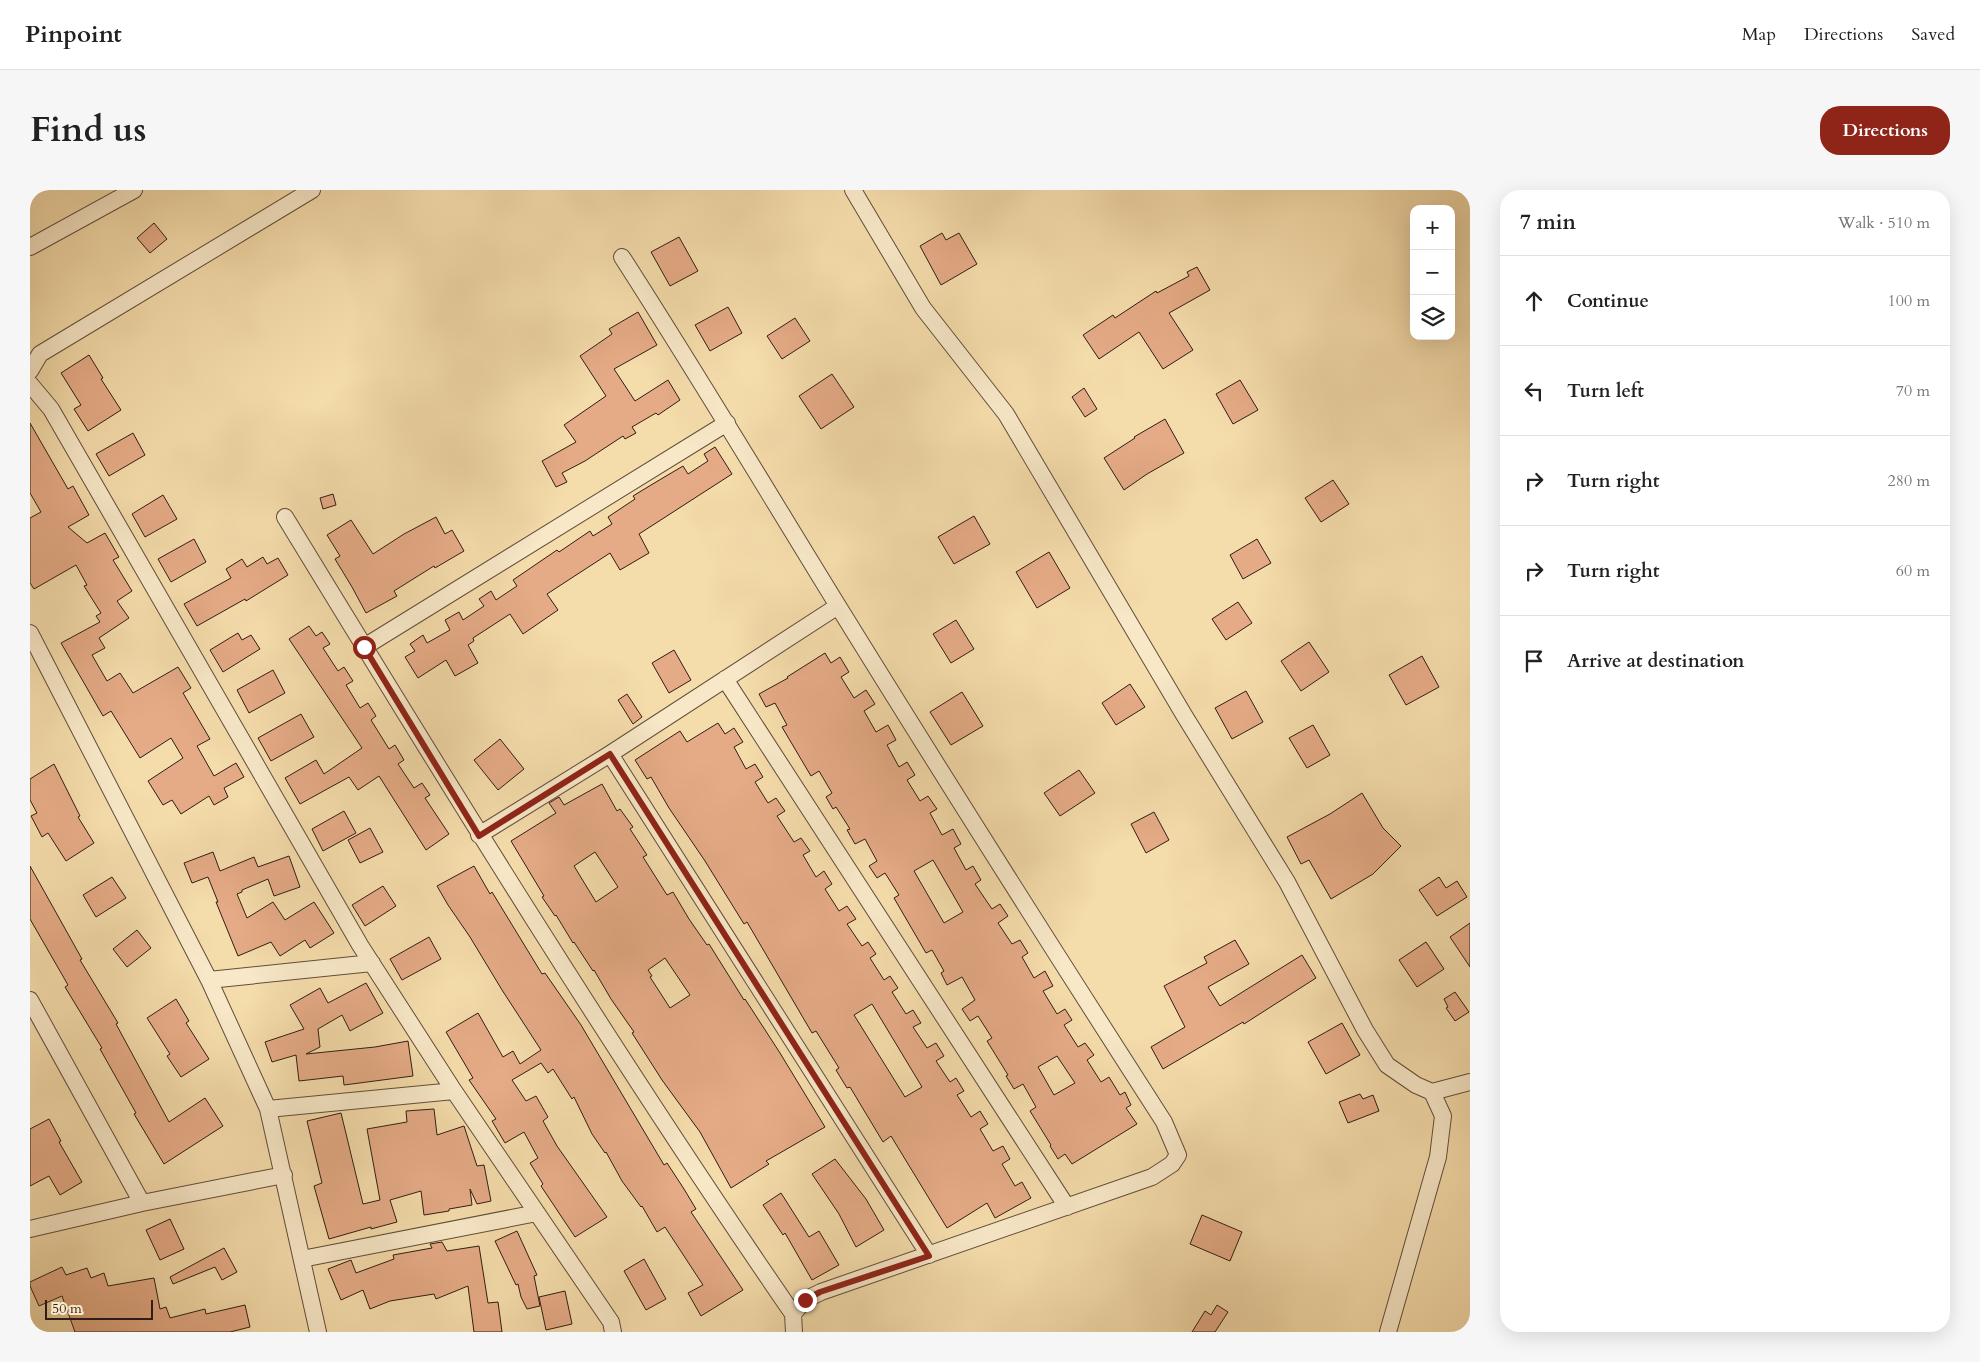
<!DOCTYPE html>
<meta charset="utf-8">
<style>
body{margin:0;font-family:Cardo,serif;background:#f6f6f6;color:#222}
.controls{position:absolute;right:15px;top:15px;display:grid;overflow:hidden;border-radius:10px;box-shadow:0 5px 20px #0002}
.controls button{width:45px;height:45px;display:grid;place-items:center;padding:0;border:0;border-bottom:1px solid #e0e0e0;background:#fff;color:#222;font:25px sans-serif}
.scale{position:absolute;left:15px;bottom:12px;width:108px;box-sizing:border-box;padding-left:5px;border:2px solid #301d15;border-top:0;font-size:14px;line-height:18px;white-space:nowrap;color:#301d15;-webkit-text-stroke:4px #f8e8c8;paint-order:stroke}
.stop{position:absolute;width:15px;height:15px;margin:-11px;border:4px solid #8f2418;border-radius:50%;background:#fff}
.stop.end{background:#8f2418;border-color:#fff;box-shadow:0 1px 5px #0008}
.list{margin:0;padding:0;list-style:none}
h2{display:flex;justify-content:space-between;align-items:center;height:65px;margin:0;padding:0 20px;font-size:21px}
h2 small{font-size:16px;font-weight:400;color:#767676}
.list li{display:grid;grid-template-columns:32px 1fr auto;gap:15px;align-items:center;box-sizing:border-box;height:90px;padding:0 20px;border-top:1px solid #e0e0e0}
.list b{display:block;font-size:19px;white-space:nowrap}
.list em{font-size:16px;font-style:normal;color:#767676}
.icon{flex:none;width:28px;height:28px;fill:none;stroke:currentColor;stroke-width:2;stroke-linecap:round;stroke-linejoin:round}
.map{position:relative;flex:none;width:1440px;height:1142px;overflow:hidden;border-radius:20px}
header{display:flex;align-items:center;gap:30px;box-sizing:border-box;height:70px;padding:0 25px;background:#fff;border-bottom:1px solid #e0e0e0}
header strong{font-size:24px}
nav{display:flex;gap:28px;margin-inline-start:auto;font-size:18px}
.intro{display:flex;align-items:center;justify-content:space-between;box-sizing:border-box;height:120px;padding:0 30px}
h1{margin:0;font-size:35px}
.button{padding:12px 22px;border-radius:20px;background:#8f2418;color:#fff;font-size:18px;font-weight:700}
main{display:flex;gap:30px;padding:0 30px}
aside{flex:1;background:#fff;border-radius:20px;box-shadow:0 5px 20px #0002}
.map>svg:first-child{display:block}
.building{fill:#e5ab86;stroke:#301d15;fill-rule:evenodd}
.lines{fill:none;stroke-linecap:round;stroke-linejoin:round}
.minor-casing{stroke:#614d3a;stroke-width:18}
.minor{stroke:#f8e8c8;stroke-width:16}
.route{stroke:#8f2418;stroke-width:6}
</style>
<header>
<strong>Pinpoint</strong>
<nav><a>Map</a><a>Directions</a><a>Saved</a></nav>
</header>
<div class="intro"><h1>Find us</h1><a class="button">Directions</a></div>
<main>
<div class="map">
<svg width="1440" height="1142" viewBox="0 0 1440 1142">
<rect width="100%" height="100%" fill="#f5dcab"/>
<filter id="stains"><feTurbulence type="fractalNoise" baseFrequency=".004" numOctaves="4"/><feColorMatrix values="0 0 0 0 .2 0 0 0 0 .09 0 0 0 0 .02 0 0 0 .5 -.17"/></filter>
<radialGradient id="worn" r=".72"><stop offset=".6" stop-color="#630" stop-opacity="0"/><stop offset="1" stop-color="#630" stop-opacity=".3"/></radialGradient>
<path class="building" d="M124 33 137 49 120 63 107 48Z
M912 43 916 50 929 43 947 74 911 95 890 56Z
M649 47 668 81 640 96 621 62Z
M1167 77 1180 100 1139 123 1163 160 1133 179 1109 142 1069 169 1053 145 1083 125 1085 128 1126 101 1127 103 1159 86 1157 82Z
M698 117 712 143 680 161 665 135Z
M608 122 627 155 584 179 605 211 638 190 650 210 628 225 626 223 602 237 606 243 595 249 593 246 555 271 532 283 537 292 526 297 512 271 546 252 534 235 576 206 550 166 582 144 579 139Z
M765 128 780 151 752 169 737 146Z
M59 165 73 188 71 189 91 220 58 241 44 219 51 215 31 183Z
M802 184 824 217 791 239 769 206Z
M1210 190 1228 220 1203 234 1186 204Z
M1054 198 1067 219 1055 227 1042 207Z
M1135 229 1154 263 1117 284 1094 300 1074 268 1105 248 1104 247Z
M0 233 38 299 43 296 59 325 38 337 57 353 75 343 89 367 83 370 102 401 87 411 99 428 69 448 75 458 62 465 77 491 90 483 103 503 148 477 161 498 153 503 180 549 167 556 184 586 206 573 214 587 194 598 198 607 184 615 179 606 151 624 142 610 133 615 118 591 153 568 141 548 110 568 81 521 73 526 31 453 70 432 66 426 71 423 54 396 57 395 46 375 4 399 0 393V328L11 322 0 303Z
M103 243 115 265 79 286 66 264Z
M685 257 702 284 609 344 619 363 590 380 580 363 517 404 528 420 493 444 480 424 443 448 444 451 438 455 448 473 425 486 416 470 388 488 375 467 385 461 380 454 393 445 397 453 420 440 415 430 429 422 433 430 454 416 449 409 461 401 466 410 487 396 483 390 527 360 529 362 560 341 563 346 582 334 578 327 605 309 603 306 621 295 653 276 658 284 678 271 674 264Z
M1303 290 1319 314 1291 332 1275 308Z
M303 304 306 315 293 319 290 308Z
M133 305 147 329 115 347 102 324Z
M944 326 960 354 924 374 908 347Z
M406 327 415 344 422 340 434 361 405 378 404 376 364 401 367 406 336 423 322 397 305 369 310 366 297 345 321 330 343 364 374 344Z
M164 349 176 372 141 392 128 369Z
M1227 349 1241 373 1213 389 1200 365Z
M1019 362 1040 398 1007 418 986 382Z
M233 367 237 374 248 368 258 385 216 411 215 409 167 436 154 414 201 388 196 379 212 369 217 377Z
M1208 412 1222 433 1196 450 1182 429Z
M926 430 944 459 921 473 903 444Z
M279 436 286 446 292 442 300 454 293 458 308 481 314 477 323 491 316 495 330 518 338 513 346 526 341 530 359 559 365 555 374 570 368 574 384 598 392 593 400 605 395 608 419 644 396 660 349 586 328 600 319 587 270 614 255 588 286 570 294 584 332 558 259 449Z
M208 443 212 450 221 445 230 459 193 482 180 460Z
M1279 452 1299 482 1271 501 1251 471Z
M644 460 661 490 639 503 622 473Z
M795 463 801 473 810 467 819 482 811 487 824 508 836 500 845 514 834 521 846 542 858 535 866 550 857 555 869 577 877 572 885 585 877 590 890 611 898 606 907 619 900 623 912 645 923 639 931 654 924 658 936 680 943 676 951 690 945 694 962 719 970 714 978 726 968 733 982 754 990 750 998 763 992 767 1004 788 1015 781 1023 796 1013 801 1027 824 1035 819 1042 830 1034 835 1048 857 1055 853 1064 865 1057 870 1071 892 1079 887 1090 905 1095 902 1101 915 1096 918 1107 934 1042 974 1035 964 1028 969 1020 956 1021 955 1000 921 1006 917 993 894 984 899 976 886 978 885 957 851 962 848 948 826 940 831 932 819 945 810 932 787 917 795 911 783 914 781 902 760 896 763 864 708 869 705 855 683 847 688 839 676 847 671 835 649 825 654 817 640 820 639 806 617 803 619 796 607 802 603 789 581 781 586 752 537 757 535 745 513 736 517 729 504 758 488 757 487ZM903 670 933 722 914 733 884 681ZM1027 866 1045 893 1024 905 1008 877Z
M1392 466 1409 497 1376 515 1359 485Z
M243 480 255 503 219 523 207 500Z
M1100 494 1115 517 1086 535 1072 513Z
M1216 501 1233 532 1202 549 1185 518Z
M932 502 953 536 921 555 900 522Z
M597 504 612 527 603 534 588 510Z
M271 524 284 547 241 571 228 548Z
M688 533 695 544 704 538 713 552 704 557 716 579 725 574 733 587 725 592 738 613 746 608 755 621 747 626 764 652 771 648 780 661 773 665 786 687 794 681 802 694 795 699 809 721 817 716 826 729 817 734 832 756 838 752 846 764 840 768 854 790 860 786 868 798 862 802 876 824 883 820 891 833 883 837 897 858 906 853 914 866 906 871 920 892 926 888 934 901 927 905 941 927 950 921 958 934 950 939 963 961 973 956 980 969 972 974 985 996 992 992 1001 1008 965 1028 957 1013 917 1038 861 946 853 952 820 897 817 898 806 880 809 878 786 841 782 843 717 732 714 734 675 671 639 618 621 587 617 589 605 570 650 541 657 552ZM842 814 892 897 875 907 824 825Z
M1283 535 1300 565 1277 578 1259 548Z
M470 549 494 579 468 600 444 570Z
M24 574 50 626 48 627 64 653 36 671 18 643 12 647 1 626 7 623 0 610V589Z
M1049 580 1065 603 1030 626 1014 603Z
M572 594 587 621 590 619 603 637 600 639 617 665 613 667 637 705 643 702 659 729 677 755 679 754 714 810 715 809 750 863 795 937 736 971 739 974 701 998 670 942 632 890 602 843 604 842 581 809 564 780 563 781 544 752 543 753 526 725 525 726 512 707 514 706 481 651 526 623 519 613 529 607 534 615ZM565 662 588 697 566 712 544 676ZM635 768 660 805 640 818 620 787 622 786 618 780Z
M1332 603 1353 638 1371 656 1343 684 1301 709 1279 670 1271 674 1257 647 1300 624Z
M314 621 326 643 293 661 282 639Z
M1124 622 1139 650 1116 663 1101 634Z
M340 638 353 662 330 673 318 650Z
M183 662 190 681 224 667 228 677 259 666 270 697 244 706 238 689 212 700V702L207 704 217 728 243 712 255 730 284 712 304 743 280 758 275 750 250 766 241 752 208 766 186 712H188L178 687 162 693 154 673Z
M0 676 52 769 50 770 88 833 86 834 139 932 175 908 193 936 134 974 104 924 106 923 70 859 72 858 35 797 38 795 0 729Z
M444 676 460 704 462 702 512 784 515 783 551 835 634 975 637 973 654 999 666 1019 661 1022 713 1100 671 1126 658 1103 673 1095 635 1037 627 1042 612 1016 611 1017 592 991 576 962 575 963 562 944 544 907 542 909 523 879 518 883 511 873 482 890 496 911 506 906 518 927 513 931 527 956 577 1027 545 1047 511 996 513 994 500 973 508 968 494 942 475 953 462 931 466 929 439 890 443 888 416 842 448 823 473 867 483 861 490 874 511 860 472 800 440 747 418 715 407 696Z
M82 687 96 708 66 727 53 705Z
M1409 687 1416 698 1427 691 1437 707 1407 726 1389 700Z
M353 696 366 716 335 736 322 715Z
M1440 733V777L1420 747Z
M107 740 121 758 97 777 83 759Z
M399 747 411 769 372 790 360 769Z
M1205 750 1219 774 1178 797 1190 816 1272 765 1286 788 1214 834 1213 832 1133 879 1121 857 1155 837 1134 796 1177 773 1174 767Z
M1396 752 1414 779 1387 797 1369 770Z
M336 793 353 823 320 841 312 825 288 839 290 857 276 864 345 857 378 851 383 886 314 895 313 886 269 891 266 865 242 872 235 852 274 839 260 815 290 798 298 813Z
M1425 802 1439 822 1425 831 1416 818 1418 817 1414 809Z
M146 809 159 831 156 833 179 869 151 887 137 866 140 864 117 828Z
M1312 833 1330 865 1296 884 1278 852Z
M1330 904 1333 909 1343 905 1349 921 1318 933 1309 912Z
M404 919 407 945 434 936 447 976 454 975 461 1011 447 1014 440 999 442 1015 419 1019V1021L394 1025 391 1001 360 1010 367 1032 341 1039V1037L299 1049 284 996 292 993 277 931 311 923 333 1014 350 1010 337 939 377 932 376 921Z
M19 929 31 951 29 952 52 992 30 1005 19 986 0 996V939Z
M805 969 836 1009 854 1040 826 1057 809 1024 782 984Z
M751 1003 779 1047 789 1041 809 1075 782 1090 755 1043 753 1045 733 1015Z
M1172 1025 1212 1042 1200 1071 1160 1054Z
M140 1029 154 1059 130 1070 116 1040Z
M487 1041 507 1085 504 1086 510 1116 497 1119 491 1107 488 1094 486 1095 465 1051Z
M412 1052 417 1061 449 1056 458 1113 468 1112 472 1142H444L438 1096 406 1109 404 1104 360 1111 340 1119 333 1100 311 1110 298 1079 321 1070 326 1083 364 1069 363 1065 402 1058 400 1054Z
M194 1058 207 1082 192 1090 185 1077 143 1094 140 1087Z
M614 1069 636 1109 616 1120 594 1081Z
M32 1077 36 1085 57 1078 61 1088 74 1083 78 1096 124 1088 130 1119 136 1117 140 1128 175 1119 176 1124 215 1115 220 1137 200 1142H45L32 1106 9 1116 0 1096V1092Z
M535 1101 542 1134 516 1140 509 1107Z
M1187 1115 1198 1122 1185 1142H1162L1175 1121 1181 1125Z"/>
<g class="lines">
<defs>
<path id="minor" d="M823 0 893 118 976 224 1154 525 1257 692 1335 840 1357 875 1386 895 1402 902 1440 892
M0 57 104 0
M592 67C666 182 736 299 808 416 915 589 1024 761 1134 932L1148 965 1142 974 1122 987 791 1102 775 1110 763 1124 764 1142
M0 181 10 164 282 0
M0 194 21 219 330 755 424 901 581 1132 583 1142
M255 327C419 596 584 864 763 1124
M0 443 179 790 238 919 288 1142
M334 457 697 233
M695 489 1037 1017
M580 564 899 1065
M449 645 580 564 808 416
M179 790 342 773
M0 810 112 1013
M238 919 424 901
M0 1039 112 1013 254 985
M272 1069 507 1023
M1358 1142 1408 967 1413 926 1402 902"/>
</defs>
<use href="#minor" class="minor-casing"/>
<use href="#minor" class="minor"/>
</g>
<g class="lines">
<path class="route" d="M334 457 449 646 580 564 899 1066 790 1102 775 1110"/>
</g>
<rect width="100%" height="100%" filter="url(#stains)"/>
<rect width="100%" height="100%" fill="url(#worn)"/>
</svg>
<div class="controls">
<button>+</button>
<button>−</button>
<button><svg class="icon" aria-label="layers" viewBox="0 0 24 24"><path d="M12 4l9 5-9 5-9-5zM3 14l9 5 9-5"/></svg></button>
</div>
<div class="scale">50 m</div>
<div class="stop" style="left:334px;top:457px"></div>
<div class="stop end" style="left:775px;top:1110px"></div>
</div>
<aside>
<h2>7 min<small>Walk · 510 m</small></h2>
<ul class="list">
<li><svg class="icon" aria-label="ahead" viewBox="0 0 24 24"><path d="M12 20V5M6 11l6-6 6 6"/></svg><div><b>Continue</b></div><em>100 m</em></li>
<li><svg class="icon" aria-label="left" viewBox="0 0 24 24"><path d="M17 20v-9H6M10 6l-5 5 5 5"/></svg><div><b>Turn left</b></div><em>70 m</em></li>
<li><svg class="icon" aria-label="right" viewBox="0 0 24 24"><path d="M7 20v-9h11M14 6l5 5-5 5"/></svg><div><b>Turn right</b></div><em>280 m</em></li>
<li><svg class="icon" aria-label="right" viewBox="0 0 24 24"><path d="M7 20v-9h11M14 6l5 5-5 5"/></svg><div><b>Turn right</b></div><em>60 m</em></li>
<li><svg class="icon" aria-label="arrive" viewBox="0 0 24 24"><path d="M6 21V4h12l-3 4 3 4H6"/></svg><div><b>Arrive at destination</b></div></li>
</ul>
</aside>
</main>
